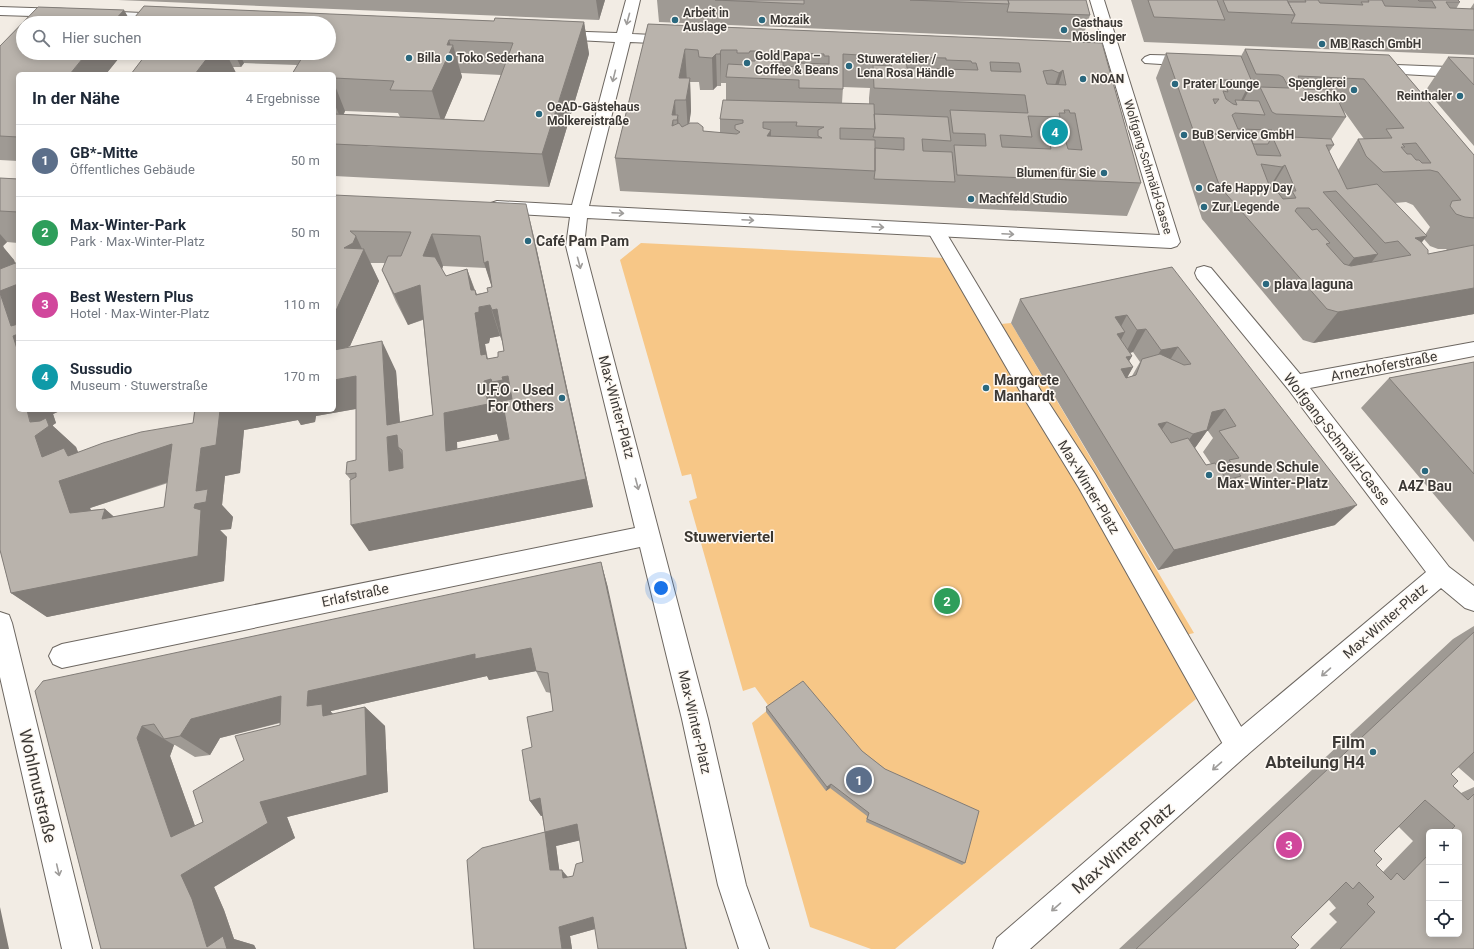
<!DOCTYPE html>
<html lang="de">
<meta charset="utf-8">
<style>
body{margin:0;font-family:Roboto,sans-serif;background:#f6f6f7;color:#1f2937}
.controls{position:absolute;right:12px;bottom:12px;display:grid;overflow:hidden;border-radius:6px;box-shadow:0 2px 10px #0003}
.controls button{width:36px;height:36px;display:grid;place-items:center;padding:0;border:0;border-bottom:1px solid #e0e1e3;background:#fff;color:#1f2937;font:20px sans-serif}
.you{position:absolute;left:661px;top:588px;width:14px;height:14px;margin:-10px;border:3px solid #fff;border-radius:50%;background:#1a73e8;box-shadow:0 0 0 6px #1a73e833}
.badge{display:grid;place-items:center;width:26px;height:26px;border-radius:50%;background:#2a687e;color:#fff;font-size:13px;font-weight:700}
.pin{position:absolute;translate:-50% -50%;border:2px solid #fff;box-shadow:0 1px 4px #0006}
.list{margin:0;padding:0;list-style:none}
h2{display:flex;justify-content:space-between;align-items:center;height:52px;margin:0;padding:0 16px;font-size:17px}
h2 small{font-size:13px;font-weight:400;color:#747a83}
.list li{display:grid;grid-template-columns:26px 1fr auto;gap:12px;align-items:center;box-sizing:border-box;height:72px;padding:0 16px;border-top:1px solid #e0e1e3}
.list b{display:block;font-size:15px;white-space:nowrap}
.list p{margin:0;font-size:13px;white-space:nowrap;color:#747a83}
.list em{font-size:13px;font-style:normal;color:#747a83}
.icon{flex:none;width:22px;height:22px;fill:none;stroke:currentColor;stroke-width:2;stroke-linecap:round;stroke-linejoin:round}
.map{position:relative;flex:none;width:1474px;height:949px;overflow:hidden}
.search{position:absolute;background:#fff;box-shadow:0 2px 10px #0003;left:16px;top:16px;width:320px;height:44px;display:flex;align-items:center;gap:10px;box-sizing:border-box;padding:0 14px;border-radius:22px;color:#747a83;font-size:15px}
.panel{position:absolute;background:#fff;box-shadow:0 2px 10px #0003;left:16px;top:72px;width:320px;height:340px;border-radius:6px}
.map>svg:first-child{display:block}
.green{fill:#f7c787}
.lines{fill:none;stroke-linecap:round;stroke-linejoin:round}
.pedestrian-casing{stroke:#6d6761;stroke-width:2}
.minor-casing{stroke:#6d6761;stroke-width:2}
.pedestrian{fill:#fff;fill-rule:evenodd}
.minor{fill:#fff;fill-rule:evenodd}
.wall{fill:#9f9a94;fill-rule:evenodd}
.shaded-wall{fill:#827d78}
.building{fill:#b9b3ac;stroke:#827d78;fill-rule:evenodd}
.oneway{stroke:#9e9c9a}
.poi-dot{fill:#2a687e;stroke:#fef9f3;stroke-width:1.5}
.labels{text-anchor:middle;dominant-baseline:central;stroke-width:3;stroke-linejoin:round;paint-order:stroke}
.far-poi-label{font-size:12px;font-weight:bold;fill:#3c3936;stroke:#fef9f3;text-anchor:start}
.far-street-label{font-size:12px;fill:#3c3936;stroke:#fef9f3}
.poi-label{font-size:14px;font-weight:bold;fill:#3c3936;stroke:#fef9f3;text-anchor:start}
.street-label{font-size:14px;fill:#3c3936;stroke:#fef9f3}
.neighbourhood-label{font-size:15px;font-weight:bold;fill:#3a3630;stroke:#fef9f3}
.near-poi-label{font-size:17px;font-weight:bold;fill:#3c3936;stroke:#fef9f3;text-anchor:end}
.near-street-label{font-size:17px;fill:#3c3936;stroke:#fef9f3}
</style>
<div class="map">
<svg width="1474" height="949" viewBox="0 0 1474 949">
<rect width="100%" height="100%" fill="#f2ece4"/>
<path class="green" d="M641 243 944 258 1001 324 1011 323 1194 633 1186 635 1207 671 1186 678 1196 699 895 949H871L810 927 752 723 770 708 755 687 743 691 689 501 697 498 691 474 682 476 620 260Z"/>
<g class="lines">
<defs>
<path id="pedestrian" d="M936 224 942 226 1041 391 1095 474 1247 737 1251 746 1247 755 1238 759 1229 755 1079 488 1027 403 927 230 930 226Z"/>
<path id="minor" d="M626 0H640L632 34 675 36 680 37 682 40 680 43 675 44 630 42 589 206 1160 235 1090 0H1104L1180 242 1177 246 1171 248 587 218 584 246 708 719 746 885 769 949H739L718 885 682 719 640 547 62 668 53 664 49 656 53 648 62 644 635 528 566 246 570 217 497 213 491 211 488 207 491 203 497 201 572 205 615 42 557 39 552 38 550 35 552 32 557 31 617 33Z
M0 7 63 9 68 10 70 13 68 16 63 17 0 15Z
M97 11 165 14 170 15 172 18 170 21 165 22 92 18 90 15 92 12Z
M1150 55 1193 56 1198 58 1201 61 1198 64 1193 66 1145 63 1142 60 1145 57Z
M1371 64 1474 68V78L1366 72 1363 69 1366 66Z
M1204 266 1211 268 1300 374 1474 342V356L1310 388 1449 567 1474 586V611L1465 608 1441 588 1247 755 1030 949H993L997 938 1229 737 1426 572 1288 389 1197 278 1195 273 1197 268Z
M0 612 9 615 12 623 92 949H62L0 677Z"/>
</defs>
<use href="#pedestrian" class="pedestrian-casing"/>
<use href="#minor" class="minor-casing"/>
<use href="#pedestrian" class="pedestrian"/>
<use href="#minor" class="minor"/>
</g>
<path class="wall" d="M118 0H605L599 20Z
M657 0H804V7V0H1086L1090 15 1082 40 803 28 804 11 803 28 659 22Z
M1131 0H1458L1460 2 1456 9H1470L1474 3V55L1144 42Z
M144 6 494 21 495 18 584 22 589 54 549 187 334 176V144L383 147 334 144V74H292L297 65 244 63 241 67H233L236 73 235 74H131L147 53H329V23H23V53H123L106 74H18V161L0 160V46L38 7 124 10 131 22ZM461 73 501 75 484 121 444 119 462 77ZM345 111 398 113 400 117 344 114Z
M648 24 1102 43 1141 183 1127 216 620 191 615 158ZM690 82H699L700 90H713L717 86H721V83H726V100L720 119V133L704 131 689 123 691 111ZM843 87 870 88 869 98V104L842 103Z
M1245 49 1389 55 1474 155V314L1313 343 1303 340 1202 219 1156 78 1166 53 1241 56ZM1344 111 1364 139H1358L1338 170 1329 152 1334 145 1331 140 1346 117ZM1406 202 1413 205 1430 227 1425 235 1395 203ZM1424 239 1430 246 1438 249H1446L1447 250 1428 254 1422 242Z
M1448 57 1474 58V146L1426 90Z
M0 178 18 179V243L7 242 3 246 4 248 14 260 15 263 18 410H62L53 414 56 423 53 425V426L76 447 78 452 193 423 194 411V410H334V195L534 237 593 507 369 551 351 480 346 474 356 460V409L316 416 315 422 301 425 298 420 244 430 240 473 225 476 222 505 233 517 231 529 220 530 227 537 224 581 47 617 11 593 0 550ZM370 263H385L382 270 396 302 408 325 423 320 433 415 400 423 396 371 348 347 350 346 379 281ZM443 266 486 268 492 287 488 292 477 294 475 290 467 269 446 276 442 270ZM500 336 502 341 504 351 498 357 488 359 485 344 489 343 490 338ZM497 434 499 441 457 449V442ZM168 483 164 507 114 517 105 509 91 510 90 508Z
M1172 267 1335 525 1158 570 1011 323 1020 299ZM1133 352 1140 362 1132 376 1127 378 1133 367 1129 361 1132 356 1130 353ZM1207 431H1208L1213 438 1203 452 1211 464 1206 465 1195 448Z
M1474 362V542L1361 408 1389 378Z
M601 562 608 588 595 929 570 936 572 949H474L545 832 542 816H541L530 801 532 747 553 711 551 693 546 692 536 671 489 680 487 676 331 711V712L333 714 365 707 385 726 388 792 287 817 295 838 214 887 224 910 234 939 254 945 256 949H101L35 691ZM280 723V725L244 760 203 822 195 826 170 756 174 745H175L195 757 210 755 220 738ZM580 840 583 862 573 876 568 877 559 870 556 846Z
M1474 626V781L1458 767 1451 774 1453 786 1461 793 1474 787V949H1310L1337 922 1329 914 1336 908 1329 900 1291 937 1295 949H1119L1453 639ZM1399 827 1413 841 1383 872 1376 865 1374 851ZM1429 832H1459L1429 934Z
M766 707 862 751 885 769 965 863 962 865 866 822 867 816 830 788 826 791 766 712Z"/>
<path class="shaded-wall" d="M596 0H605L599 20Z
M124 10 131 23H112Z
M584 22 589 54 549 187 542 154Z
M449 40 452 49 453 45 462 77 442 124 432 91Z
M685 49 687 82 679 78Z
M721 50V86L720 54Z
M87 53H123L106 74H70Z
M211 53H226L236 73 235 74H195Z
M234 53H239L244 63 241 67Z
M716 54 717 86 713 90 712 58Z
M1063 70 1053 103 1048 106 1059 73Z
M690 78 691 111 688 133 686 100Z
M334 83 345 111 341 119 334 103Z
M1251 86 1238 111 1235 113 1247 88Z
M675 100 676 120H673L676 153 675 158 672 115Z
M678 115 680 148 679 153 677 120Z
M771 130 770 163 767 136Z
M1285 165 1265 198 1262 200 1282 167Z
M526 204 534 237 593 507 369 551 351 525 586 479Z
M0 234 7 242 3 246 4 248 14 260 18 272V333L11 326 0 293Z
M432 234 443 266 435 288 423 256Z
M356 236 363 251 364 249 379 281 350 346 334 352V315L344 248Z
M1427 236 1411 255 1415 238Z
M1378 254 1353 286 1330 290 1354 258Z
M488 261 494 294 484 263Z
M467 269 478 300 475 290 481 307 490 305 500 336 490 338 489 343 485 344 487 357 496 382 502 377 508 376 518 406 515 440 500 443 497 434 457 442 459 480 446 451 444 413 488 404 481 355Z
M420 285 432 316 408 325 394 294Z
M1474 288V314L1313 343 1338 312Z
M497 309 502 341 492 310Z
M1127 315 1117 334 1125 332 1113 355 1115 317Z
M1146 329 1133 352 1125 354 1137 330Z
M18 334V352L13 336Z
M382 341 396 371 402 450 398 447 408 465 403 466 405 498 389 471Z
M1178 347 1164 370 1147 373 1161 350Z
M1132 356 1125 368 1133 367 1120 390 1109 392 1126 357Z
M356 376 372 406 316 416 315 422 301 425 298 420 244 430 240 473 225 476 222 505 233 517 231 529 220 530 227 537 224 581 47 617 11 593 194 508 201 448 220 410H334V380Z
M1225 409 1208 431H1207L1192 452 1178 455 1193 434 1212 412Z
M27 410H62L53 414 56 423 53 425V426L76 447 79 455 172 444 198 472 90 508 101 540 70 513 42 457 35 436Z
M1167 422 1152 444 1158 424Z
M1357 505 1335 525 1158 570 1174 550Z
M105 509 135 535 102 519Z
M601 562 608 588 687 949H686Z
M531 648 542 670 489 680 487 676 331 711V712L345 724 330 723 307 706 308 691 475 654Z
M281 696 305 716 220 738 210 755 180 736 191 719Z
M365 707 385 726 388 792 287 817 295 838 214 887 224 910 234 939 254 945 256 949H217L207 947 181 875Z
M142 726 174 745 170 756 204 851 171 837 137 738Z
M831 784 830 788 826 791 827 787Z
M540 798 551 813 541 816 530 801Z
M577 824 586 839 556 846 561 882 550 870 545 832Z
M562 870 572 882 563 878Z
M0 907 9 949H0Z
M593 917 602 927 570 936 572 949H562L559 927Z"/>
<path class="building" d="M715 0H804V4Z
M910 0H1008L1009 4Z
M1008 0H1086L1090 15 1007 12 1009 4Z
M1148 0H1217L1225 20 1154 17Z
M1223 0H1287L1295 15 1228 12Z
M1305 0H1318L1320 3 1363 5 1361 2H1369L1368 0H1382L1385 6 1436 8 1432 1H1419L1418 0H1458L1460 2H1446L1450 8 1474 9V30L1291 23 1295 15 1288 2H1306Z
M144 6 494 21 495 18 584 22 542 154 334 144V114L484 121 513 43 449 40 447 45H453L432 91 390 90 394 81 334 78V74H292L305 53H329V23H130Z
M38 7 124 10 112 23H23V53H87L70 74H18V137L0 136V46Z
M648 24 1102 43 1141 183 957 175 954 145 986 146 985 134 953 133 950 110 1028 113 1025 95 874 88 873 65 892 66 888 63V58L891 57 843 54V89L799 88V80L726 77 728 64 746 65V61H755L756 58H760L761 51H750L749 53H737V50H721L720 54H716L712 58 699 57 698 50 685 49 679 78H690L686 100H675L672 115H678L677 120H673L672 126 679 123 682 127 690 123H698L703 127V131L737 134 740 132 735 129V125L743 123V120L720 119 723 100 874 104 875 129 840 128V139L875 140V171L615 158ZM774 52H782V55H794L795 53 824 54V56H829V64L800 63V67L783 66V62H776L778 55ZM906 57 946 58V60L971 61 972 63H976L978 70 907 68ZM990 62 1019 63 1021 72 991 71ZM1052 70 1059 73 1063 70 1066 85 1047 84 1043 71ZM1064 110H1069L1070 113H1075L1082 150 1068 149 1065 139 1061 136 1049 138 1051 149 1002 147 1000 135 1032 137 1028 116 1060 117 1059 113H1065ZM763 122H797L796 126 824 127 818 130V136L822 138 767 136 771 130 763 128Z
M1245 49 1389 55 1474 155V218L1465 217 1456 214 1450 206 1452 201 1461 200 1438 172 1430 170 1383 172 1366 156 1358 139 1392 138 1386 129 1404 128 1364 79 1298 76 1300 80H1307L1309 84H1302L1304 89 1333 90 1346 117 1276 114 1272 112 1260 87 1289 88 1283 77 1279 75 1256 74ZM1416 143 1431 163H1422L1419 160H1416L1411 154H1407L1401 147H1405L1402 144Z
M147 53H211L195 74H131Z
M1166 53 1241 56 1252 82H1249L1251 86 1247 88H1240L1235 86 1232 80H1218L1221 87H1226L1228 92 1223 91 1226 99 1233 104 1237 105 1235 100 1259 101 1265 115 1235 113 1232 115 1238 129 1272 130 1274 137 1272 136 1268 144H1253L1250 136 1200 133 1197 141ZM1213 99H1219L1215 104Z
M1448 57 1474 58V85Z
M874 114 948 117 951 141 922 139 923 151 952 152 955 182 874 179 875 171V148L904 150V138L873 137 875 129Z
M1200 133 1250 136 1257 155 1281 156 1272 136 1331 139 1334 145H1326L1347 189 1377 184 1427 236 1415 238 1420 241 1428 250V254L1474 245V288L1338 312 1327 309 1220 187ZM1261 164 1282 167 1285 165 1296 191H1292L1296 198 1283 199 1276 190H1271ZM1336 191 1385 243 1398 241 1411 255 1351 266 1344 264 1326 244 1330 243 1317 229 1312 230 1295 211 1297 208H1309L1354 258 1378 254 1323 192Z
M0 178 18 179V212L0 211Z
M334 195 526 204 586 479 351 525 350 480 356 477V473L346 474 347 462 356 460V376L334 380V350L382 341 387 425 433 415 420 285 394 294 382 270 388 256H401L411 232 350 231 356 236 353 243 344 248 364 249 334 315ZM432 234 480 236 484 263 488 261 492 287 487 288 488 292 476 295 475 290H471L467 269 446 276 435 257 423 256ZM490 305 492 310 497 309 504 351 498 352V357L487 359 486 354 481 355 475 313 479 312V307ZM508 376 512 399 488 404 484 381 491 379 492 382 503 380 502 377ZM488 404 489 414 504 410 509 439 446 451 444 413ZM397 435 398 447 402 450 403 468 389 471 387 437Z
M18 262V284L0 291V269Z
M1172 267 1357 505 1174 550 1020 299ZM1127 315 1137 330 1146 329 1161 350 1178 347 1191 364 1184 365 1160 354 1142 359 1136 375 1126 378 1121 369 1133 367 1126 357 1132 356 1117 334 1125 332 1115 317ZM1225 409 1236 426 1219 431 1239 458 1229 460 1241 476 1227 480 1215 463 1206 465 1188 438 1171 443 1158 424 1167 422 1193 434 1207 430 1212 412Z
M0 293 11 326 18 324V334L13 336 18 352V410H27L30 422 40 421 46 418 49 426 35 436 42 457 64 448 68 456 103 443 141 432 193 423 195 410H220L216 445 201 448 196 491 208 489 206 502 195 504 194 508 201 510 198 556 11 593 0 550ZM172 444 164 507 102 519 105 509 70 513 59 481Z
M1474 362V474L1389 378Z
M601 562 686 949H598L593 917 559 927 562 949H474L467 860 482 848 545 832 540 798 530 801 522 750 532 747 527 717 553 711 548 673 536 671 531 648 475 659V654L308 691 307 706 322 704 323 716 365 707 367 775 260 802 268 823 181 875 192 899 207 947 223 936 227 949H101L35 691 43 681ZM281 696 280 725 235 736 244 760 193 791 203 822 171 837 137 738 142 726 154 724 164 739 180 736 191 719ZM577 824 583 862 576 864 573 876 563 878 562 870H550L545 832Z
M1474 632V752L1451 774 1458 781 1453 786 1468 800 1474 794V949H1340L1375 912 1367 904 1374 897 1359 882 1353 889 1346 882 1291 937 1299 945 1295 949H1136ZM1425 800 1455 826 1449 832H1459V934H1429V854L1404 880 1397 873 1391 880 1376 865 1382 859 1374 851Z
M803 681 862 751 885 769 979 811 965 863 867 819 869 813 831 784 827 787 766 707Z"/>
<defs><path id="oneway-shaft" d="M-6 0H5M1.5-3L5.5 0L1.5 3" fill="none" stroke-width="1.6" stroke-linecap="round" stroke-linejoin="round"/></defs>
<g class="oneway">
<use href="#oneway-shaft" transform="translate(628 19) rotate(105)"/>
<use href="#oneway-shaft" transform="translate(614 76) rotate(104)"/>
<use href="#oneway-shaft" transform="translate(618 213) rotate(3)"/>
<use href="#oneway-shaft" transform="translate(748 220) rotate(3)"/>
<use href="#oneway-shaft" transform="translate(878 227) rotate(3)"/>
<use href="#oneway-shaft" transform="translate(1008 234) rotate(3)"/>
<use href="#oneway-shaft" transform="translate(579 263) rotate(75)"/>
<use href="#oneway-shaft" transform="translate(637 484) rotate(75)"/>
<use href="#oneway-shaft" transform="translate(1326 672) rotate(139)"/>
<use href="#oneway-shaft" transform="translate(1217 766) rotate(139)"/>
<use href="#oneway-shaft" transform="translate(58 870) rotate(77)"/>
<use href="#oneway-shaft" transform="translate(1056 907) rotate(139)"/>
</g>
<g class="poi-dot">
<circle cx="675" cy="20" r="4"/>
<circle cx="762" cy="20" r="4"/>
<circle cx="1064" cy="30" r="4"/>
<circle cx="1322" cy="44" r="4"/>
<circle cx="409" cy="58" r="4"/>
<circle cx="449" cy="58" r="4"/>
<circle cx="747" cy="63" r="4"/>
<circle cx="849" cy="66" r="4"/>
<circle cx="1083" cy="79" r="4"/>
<circle cx="1175" cy="84" r="4"/>
<circle cx="1354" cy="90" r="4"/>
<circle cx="1460" cy="96" r="4"/>
<circle cx="539" cy="114" r="4"/>
<circle cx="1184" cy="135" r="4"/>
<circle cx="1104" cy="173" r="4"/>
<circle cx="1199" cy="188" r="4"/>
<circle cx="971" cy="199" r="4"/>
<circle cx="1204" cy="207" r="4"/>
<circle cx="528" cy="241" r="4"/>
<circle cx="1266" cy="284" r="4"/>
<circle cx="986" cy="388" r="4"/>
<circle cx="562" cy="398" r="4"/>
<circle cx="1425" cy="471" r="4"/>
<circle cx="1209" cy="475" r="4"/>
<circle cx="1373" cy="752" r="4"/>
</g>
<g class="labels">
<g class="far-poi-label">
<text x="683" y="13">Arbeit in<tspan x="683" dy="14">Auslage</tspan></text>
<text x="770" y="20">Mozaik</text>
<text x="1072" y="23">Gasthaus<tspan x="1072" dy="14">Möslinger</tspan></text>
<text x="1330" y="44">MB Rasch GmbH</text>
<text x="755" y="56">Gold Papa –<tspan x="755" dy="14">Coffee &amp; Beans</tspan></text>
<text x="417" y="58">Billa</text>
<text x="457" y="58">Toko Sederhana</text>
<text x="857" y="59">Stuweratelier /<tspan x="857" dy="14">Lena Rosa Händle</tspan></text>
<text x="1091" y="79">NOAN</text>
<text x="1346" y="83" text-anchor="end">Spenglerei<tspan x="1346" dy="14">Jeschko</tspan></text>
<text x="1183" y="84">Prater Lounge</text>
<text x="1452" y="96" text-anchor="end">Reinthaler</text>
<text x="547" y="107">OeAD-Gästehaus<tspan x="547" dy="14">Molkereistraße</tspan></text>
<text x="1192" y="135">BuB Service GmbH</text>
<text x="1096" y="173" text-anchor="end">Blumen für Sie</text>
<text x="1207" y="188">Cafe Happy Day</text>
<text x="979" y="199">Machfeld Studio</text>
<text x="1212" y="207">Zur Legende</text>
</g>
<g class="far-street-label">
<text transform="translate(1148 167) rotate(73)">Wolfgang-Schmälzl-Gasse</text>
</g>
<g class="poi-label">
<text x="536" y="241">Café Pam Pam</text>
<text x="1274" y="284">plava laguna</text>
<text x="994" y="380">Margarete<tspan x="994" dy="16">Manhardt</tspan></text>
<text x="554" y="390" text-anchor="end">U.F.O - Used<tspan x="554" dy="16">For Others</tspan></text>
<text x="1217" y="467">Gesunde Schule<tspan x="1217" dy="16">Max-Winter-Platz</tspan></text>
<text x="1425" y="486" text-anchor="middle">A4Z Bau</text>
</g>
<g class="street-label">
<text transform="translate(1384 366) rotate(-11)">Arnezhoferstraße</text>
<text transform="translate(617 407) rotate(75)">Max-Winter-Platz</text>
<text transform="translate(1337 439) rotate(52)">Wolfgang-Schmälzl-Gasse</text>
<text transform="translate(1089 487) rotate(59)">Max-Winter-Platz</text>
<text transform="translate(355 595) rotate(-12)">Erlafstraße</text>
<text transform="translate(1385 621) rotate(-41)">Max-Winter-Platz</text>
<text transform="translate(695 722) rotate(77)">Max-Winter-Platz</text>
</g>
<g class="neighbourhood-label">
<text x="729" y="537">Stuwerviertel</text>
</g>
<g class="near-poi-label">
<text x="1365" y="742">Film<tspan x="1365" dy="20">Abteilung H4</tspan></text>
</g>
<g class="near-street-label">
<text transform="translate(38 786) rotate(77)">Wohlmutstraße</text>
<text transform="translate(1123 848) rotate(-41)">Max-Winter-Platz</text>
</g>
</g>
</svg>
<div class="controls">
<button>+</button>
<button>−</button>
<button><svg class="icon" aria-label="locate" viewBox="0 0 24 24"><circle cx="12" cy="12" r="6"/><path d="M12 2v4M12 18v4M2 12h4M18 12h4"/></svg></button>
</div>
<div class="you"></div>
<div class="pin badge" style="left:859px;top:780px;background:#5c6f8a">1</div>
<div class="pin badge" style="left:947px;top:601px;background:#2e9e5b">2</div>
<div class="pin badge" style="left:1289px;top:845px;background:#d1479c">3</div>
<div class="pin badge" style="left:1055px;top:132px;background:#0f9aa8">4</div>
<div class="search"><svg class="icon" aria-label="search" viewBox="0 0 24 24"><circle cx="10" cy="10" r="6"/><path d="M15 15l6 6"/></svg>Hier suchen</div>
<section class="panel">
<h2>In der Nähe<small>4 Ergebnisse</small></h2>
<ul class="list">
<li><span class="badge" style="background:#5c6f8a">1</span><div><b>GB*-Mitte</b><p>Öffentliches Gebäude</p></div><em>50 m</em></li>
<li><span class="badge" style="background:#2e9e5b">2</span><div><b>Max-Winter-Park</b><p>Park · Max-Winter-Platz</p></div><em>50 m</em></li>
<li><span class="badge" style="background:#d1479c">3</span><div><b>Best Western Plus</b><p>Hotel · Max-Winter-Platz</p></div><em>110 m</em></li>
<li><span class="badge" style="background:#0f9aa8">4</span><div><b>Sussudio</b><p>Museum · Stuwerstraße</p></div><em>170 m</em></li>
</ul>
</section>
</div>
